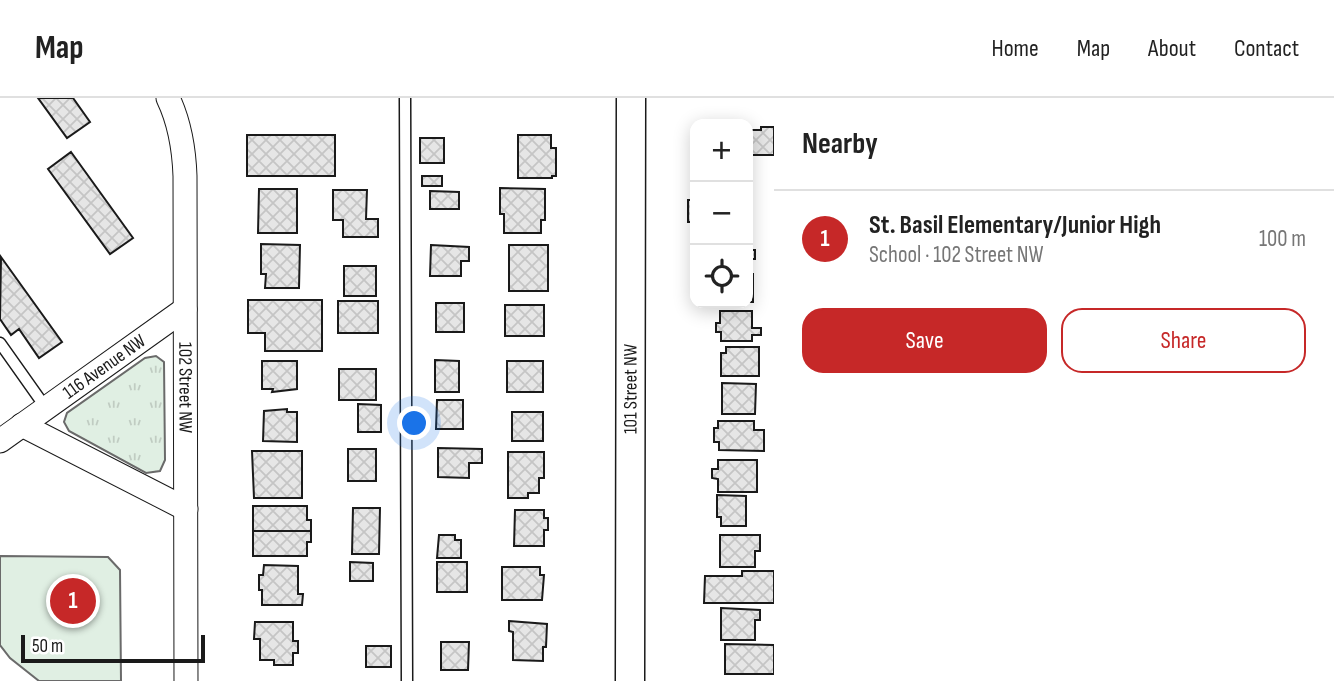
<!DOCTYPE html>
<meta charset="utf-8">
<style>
body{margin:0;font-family:"Sofia Sans Condensed",sans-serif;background:#f2f2f2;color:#222}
.controls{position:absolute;right:21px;top:21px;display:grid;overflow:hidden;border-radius:14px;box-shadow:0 4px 18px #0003}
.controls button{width:63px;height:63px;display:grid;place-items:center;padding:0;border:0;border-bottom:2px solid #e0e0e0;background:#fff;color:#222;font:35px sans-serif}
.scale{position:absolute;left:21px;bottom:18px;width:184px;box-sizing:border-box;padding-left:7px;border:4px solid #1a1a1a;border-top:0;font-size:19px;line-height:24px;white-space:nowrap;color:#1a1a1a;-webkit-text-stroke:5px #fff;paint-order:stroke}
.you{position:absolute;left:415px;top:326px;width:24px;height:24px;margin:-18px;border:5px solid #fff;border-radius:50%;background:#1a73e8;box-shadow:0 0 0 10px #1a73e833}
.badge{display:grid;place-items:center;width:46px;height:46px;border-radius:50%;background:#c62828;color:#fff;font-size:23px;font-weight:700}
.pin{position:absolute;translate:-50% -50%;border:4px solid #fff;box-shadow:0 2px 7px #0006}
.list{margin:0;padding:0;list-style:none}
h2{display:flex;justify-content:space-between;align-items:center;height:91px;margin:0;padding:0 28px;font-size:30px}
h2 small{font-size:23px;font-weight:400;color:#767676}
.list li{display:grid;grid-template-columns:46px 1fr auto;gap:21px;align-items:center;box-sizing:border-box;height:98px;padding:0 28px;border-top:2px solid #e0e0e0}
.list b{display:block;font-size:26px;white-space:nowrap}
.list p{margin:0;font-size:23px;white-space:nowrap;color:#767676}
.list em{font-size:23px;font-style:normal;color:#767676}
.actions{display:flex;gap:14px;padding:21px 28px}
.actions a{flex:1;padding:16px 0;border:2px solid #c62828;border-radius:21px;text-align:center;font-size:24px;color:#c62828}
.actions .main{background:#c62828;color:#fff}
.icon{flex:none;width:38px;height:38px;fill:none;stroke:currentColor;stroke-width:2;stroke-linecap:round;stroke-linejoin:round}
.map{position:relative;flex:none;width:774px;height:583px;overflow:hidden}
header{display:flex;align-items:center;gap:42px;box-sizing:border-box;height:98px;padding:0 35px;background:#fff;border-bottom:2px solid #e0e0e0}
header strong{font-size:33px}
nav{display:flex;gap:38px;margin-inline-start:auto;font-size:24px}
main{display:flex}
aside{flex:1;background:#fff}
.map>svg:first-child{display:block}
.grass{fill:url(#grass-tufts);stroke:#6a6a6a;stroke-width:2}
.pitch{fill:#e0efe3;stroke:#6a6a6a;stroke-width:2}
.building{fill:url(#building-cross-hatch);stroke:#1a1a1a;stroke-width:2}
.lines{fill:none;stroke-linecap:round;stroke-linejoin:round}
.service-casing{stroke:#1a1a1a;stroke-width:13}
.minor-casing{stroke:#1a1a1a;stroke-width:25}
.tertiary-casing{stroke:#1a1a1a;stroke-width:31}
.service{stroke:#fff;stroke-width:10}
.minor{stroke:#fff;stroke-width:23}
.tertiary{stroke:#fff;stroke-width:28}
.labels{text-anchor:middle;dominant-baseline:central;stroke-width:5;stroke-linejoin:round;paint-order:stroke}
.street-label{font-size:19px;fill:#1a1a1a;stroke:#fff}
</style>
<header>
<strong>Map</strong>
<nav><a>Home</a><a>Map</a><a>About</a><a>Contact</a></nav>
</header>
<main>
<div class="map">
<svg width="774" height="583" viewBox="0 0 774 583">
<defs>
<pattern id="grass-tufts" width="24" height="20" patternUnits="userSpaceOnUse" patternTransform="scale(1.75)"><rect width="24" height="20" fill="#e0efe3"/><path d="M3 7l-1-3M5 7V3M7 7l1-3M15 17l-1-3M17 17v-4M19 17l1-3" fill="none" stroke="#c0ccc2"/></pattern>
<pattern id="building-cross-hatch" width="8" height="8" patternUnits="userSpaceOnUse" patternTransform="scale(1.75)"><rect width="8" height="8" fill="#e6e6e6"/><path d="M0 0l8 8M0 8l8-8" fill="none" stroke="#c5c5c5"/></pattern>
</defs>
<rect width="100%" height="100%" fill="#fff"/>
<path class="grass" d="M156 258 164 264 165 362 160 373 146 375 69 333 64 324 67 315 145 260Z"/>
<path class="pitch" d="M0 458 108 459 120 472 121 583H39L10 560 0 547Z"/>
<path class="building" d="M38 0H73L90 24 67 40Z
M761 29H774V57H748V32H761Z
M247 37H335V78H247Z
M518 37H551V50H556V78H552V80H518Z
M420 40H444V65H420Z
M71 54 133 140 110 156 48 71Z
M422 78H442V88H422Z
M500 90 545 91V122H541V135H504V116H500Z
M259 91H297V135H258Z
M333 92H367L366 121H378V139H343V122H333Z
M430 93 459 94V111H430Z
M692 100H695V131L692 124H688V102H692Z
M748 139H751V152H755V161H750V169H748Z
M261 146 300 147 299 190H265L266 176H261Z
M431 147 469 149V163H461V178H430Z
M509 147H548V193H509Z
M1 159 62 244 39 260 19 231 11 237 0 221Z
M344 168H376V198H344Z
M748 176H753V204H748Z
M248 202H322V253H265V235H248Z
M338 203H378V235H338Z
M436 205H464V234H436Z
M505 207H544V238H505Z
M720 213H752V230H761V237H752V243H721V234H716V225H720Z
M726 249H759V278H721V255H726Z
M435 262 459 263V294H435Z
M262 263H297V291L272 294 273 291H262Z
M507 263H543V294H507Z
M339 271H376V302H339Z
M722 285 756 286 755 316H722Z
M437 302H463V331H436Z
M358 306 381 307V334H358Z
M287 311V314H297V344L263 343 264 313Z
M512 314H543V343H512Z
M718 323H754V332H764V353L719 352V344H714V330H718Z
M438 350 482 351V365H469V380L438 379Z
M348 351H376V383H348Z
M252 353H302V400H254Z
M508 354H544V380H539V395H528V400H508Z
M718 362H757V394H718V381L712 380V371H718Z
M717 397 746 398V428H721V419H717Z
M253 408H307V422H311V433H253Z
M353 410H380L379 456H352Z
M515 412H544V420H548V432H544V448H514Z
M253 433H311V444H307V458H253Z
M439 437H455V442H461V460H437Z
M720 437H760V453H755V469H720Z
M350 464 373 465V483H350Z
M437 464H467V494H437Z
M264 467 298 468V496H303L302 507H262V492H259V477H263Z
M502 469H540V477H544L542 502H502Z
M742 473H774V505H704L705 478H742Z
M721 510 760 512V522H755V542H721Z
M509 523 547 526 546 549H543V563L513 562V534L509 533Z
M255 524H293V543H298V555H293V567H274V562H260V541H254Z
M441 544H469L468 572H441Z
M725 546 774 547V576H725Z
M366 548H391V569H366Z"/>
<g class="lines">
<defs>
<path id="service" d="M405 0 407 583
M0 245 46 310"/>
<g id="minor">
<path id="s1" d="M168 0C180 25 184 50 185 78L186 583"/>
<path d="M22 327 186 411"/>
<path id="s2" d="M0 343 185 211"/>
</g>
<g id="tertiary">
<path id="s3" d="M630 583 631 0"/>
</g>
</defs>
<use href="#service" class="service-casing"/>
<use href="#minor" class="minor-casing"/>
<use href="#tertiary" class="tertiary-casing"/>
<use href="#service" class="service"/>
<use href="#minor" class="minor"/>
<use href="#tertiary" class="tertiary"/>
</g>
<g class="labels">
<g class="street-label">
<text stroke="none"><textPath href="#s2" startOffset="128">116 Avenue NW</textPath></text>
<text stroke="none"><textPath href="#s1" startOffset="292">102 Street NW</textPath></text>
<text stroke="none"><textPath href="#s3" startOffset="292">101 Street NW</textPath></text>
</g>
</g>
</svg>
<div class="controls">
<button>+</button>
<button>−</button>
<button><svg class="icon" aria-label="locate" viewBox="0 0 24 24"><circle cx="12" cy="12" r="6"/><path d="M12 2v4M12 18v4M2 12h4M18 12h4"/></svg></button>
</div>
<div class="scale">50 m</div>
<div class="you"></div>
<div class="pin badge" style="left:73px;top:503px">1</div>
</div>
<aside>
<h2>Nearby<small></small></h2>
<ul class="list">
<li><span class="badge">1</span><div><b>St. Basil Elementary/Junior High</b><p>School · 102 Street NW</p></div><em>100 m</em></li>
</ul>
<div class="actions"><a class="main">Save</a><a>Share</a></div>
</aside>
</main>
